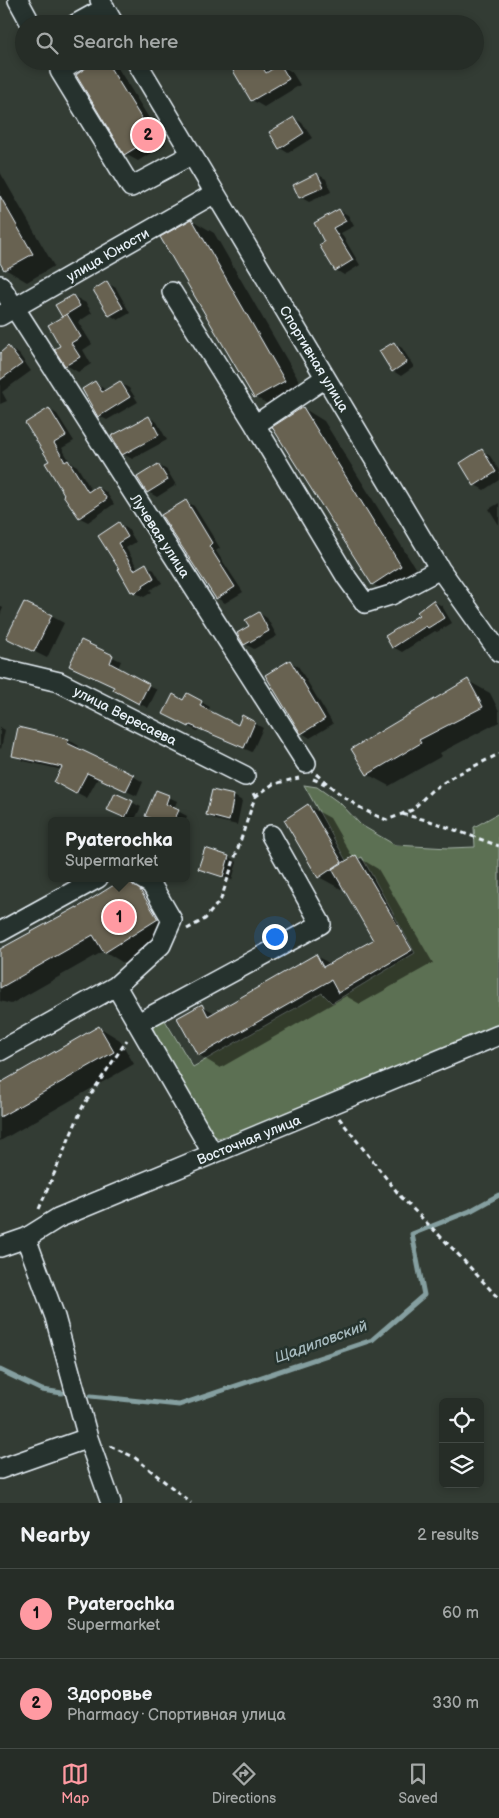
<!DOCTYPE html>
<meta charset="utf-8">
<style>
body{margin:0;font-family:"Balsamiq Sans",sans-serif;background:#323933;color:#f1f3f6}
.controls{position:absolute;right:15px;bottom:15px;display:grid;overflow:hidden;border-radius:8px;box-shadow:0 2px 8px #0003}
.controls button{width:45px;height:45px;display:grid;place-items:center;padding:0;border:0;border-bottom:1px solid #424944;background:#262d27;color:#f1f3f6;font:25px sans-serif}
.you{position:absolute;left:274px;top:936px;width:18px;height:18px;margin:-12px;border:4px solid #fff;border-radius:50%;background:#1a73e8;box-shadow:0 0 0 8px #1a73e833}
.badge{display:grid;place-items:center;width:32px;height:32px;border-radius:50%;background:#ff9aa2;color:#111;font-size:16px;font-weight:700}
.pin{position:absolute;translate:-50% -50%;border:2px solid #fff;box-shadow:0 1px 5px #0006}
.popup{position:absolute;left:48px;top:817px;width:142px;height:65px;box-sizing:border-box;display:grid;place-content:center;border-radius:8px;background:#262d27;filter:drop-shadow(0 1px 4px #0005);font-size:16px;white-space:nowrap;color:#a4a8a7}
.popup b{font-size:19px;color:#f1f3f6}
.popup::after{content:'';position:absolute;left:50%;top:100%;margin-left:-10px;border:10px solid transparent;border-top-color:#262d27}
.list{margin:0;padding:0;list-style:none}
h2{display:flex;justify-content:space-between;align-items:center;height:65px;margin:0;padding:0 20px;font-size:21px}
h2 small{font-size:16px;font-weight:400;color:#a4a8a7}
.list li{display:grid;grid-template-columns:32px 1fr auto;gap:15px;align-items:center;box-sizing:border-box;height:90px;padding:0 20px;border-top:1px solid #424944}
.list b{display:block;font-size:19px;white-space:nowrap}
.list p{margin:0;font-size:16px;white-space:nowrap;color:#a4a8a7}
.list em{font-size:16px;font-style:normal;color:#a4a8a7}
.icon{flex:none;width:28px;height:28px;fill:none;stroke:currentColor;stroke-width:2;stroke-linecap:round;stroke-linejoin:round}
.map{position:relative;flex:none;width:499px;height:1503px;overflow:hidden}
.search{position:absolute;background:#262d27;box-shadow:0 2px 8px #0003;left:15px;right:15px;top:15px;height:55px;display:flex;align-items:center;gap:12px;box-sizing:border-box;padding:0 18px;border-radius:28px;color:#a4a8a7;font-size:19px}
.sheet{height:245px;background:#262d27}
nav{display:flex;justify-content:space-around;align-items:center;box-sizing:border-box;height:70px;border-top:1px solid #424944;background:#262d27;font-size:14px;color:#a4a8a7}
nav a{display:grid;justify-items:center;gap:2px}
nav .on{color:#ff9aa2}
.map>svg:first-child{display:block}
.green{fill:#5c6f52;stroke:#a2b0a5}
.shadow{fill:#0007}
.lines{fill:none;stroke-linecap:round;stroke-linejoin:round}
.stream{stroke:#859fa0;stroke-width:5}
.building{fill:#686251;stroke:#e8f1f8}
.minor-casing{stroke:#e8f1f8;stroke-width:22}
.path{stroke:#e8f1f8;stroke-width:3;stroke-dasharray:5 4;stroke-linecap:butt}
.minor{stroke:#26332d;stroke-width:19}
.labels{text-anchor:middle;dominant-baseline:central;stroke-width:5;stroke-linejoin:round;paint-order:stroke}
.street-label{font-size:14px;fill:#e8f1f8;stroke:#26332d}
.water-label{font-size:15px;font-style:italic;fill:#a6babe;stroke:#26332d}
</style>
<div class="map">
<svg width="499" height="1503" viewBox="0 0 499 1503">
<rect width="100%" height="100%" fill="#333c34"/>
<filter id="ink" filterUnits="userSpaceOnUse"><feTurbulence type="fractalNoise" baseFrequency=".02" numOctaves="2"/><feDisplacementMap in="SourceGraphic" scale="10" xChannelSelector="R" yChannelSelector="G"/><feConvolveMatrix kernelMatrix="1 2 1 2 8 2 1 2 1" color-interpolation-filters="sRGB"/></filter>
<g filter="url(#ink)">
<path class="green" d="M304 785 317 787 341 804 361 825 395 845 449 848 475 847 474 827 499 813V1027L238 1133 218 1138 210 1133 159 1044 153 1028 163 1017 193 1067 322 993 332 1003 415 953 362 857 348 864Z"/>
<path class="shadow" d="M219 21 224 24H214Z
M98 61H109L116 65 165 144 138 161 125 154Z
M229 61H263L271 71 280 65 292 72 300 85 264 107 252 100Z
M294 118 302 123 312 138 288 153 280 148Z
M0 172 54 266 27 282 5 269 0 260Z
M317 174 326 179 331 192 309 202 300 197 294 185Z
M339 210 348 215 354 226 341 233 360 265 344 275 336 270 326 242Z
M192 220 214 233 306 393 277 409 255 397Z
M107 283 116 288 130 313 118 320 110 315Z
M73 296 86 303 92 313 78 322 92 344 83 350 91 364 78 372 66 365 61 346 65 317 62 316Z
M394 343 402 348 414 367 401 376 393 371Z
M8 348 19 354 31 371 2 392 7 401 0 404V354Z
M95 383 103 388 106 391 120 383 129 388 138 402 107 420 99 416Z
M303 408 324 421 422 579 394 597 373 584Z
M49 409 57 414 74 441 62 448 70 462 77 466 92 491 97 487 106 492 114 504 88 522 80 518 66 495 50 462Z
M149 417 157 422 167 440 132 459 123 454Z
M482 451 490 456 499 470V480L484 490 475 485Z
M158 465 167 470 176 485 157 497 148 492 139 477Z
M186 501 194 506 220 548 216 551 243 592 225 603 217 598Z
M499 503V525L489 509Z
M119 524 128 529 136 542 126 548 138 569 146 565 154 570 162 583 150 590 152 592 144 597 132 591 121 569 100 536Z
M433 601 442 606 452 623 437 632 435 631 402 652 393 647Z
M0 606 3 608 0 615Z
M259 613 267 618 277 636 254 649 245 644 251 627Z
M51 616 64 623 47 658 21 645Z
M81 642 121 661 118 668 157 690 148 708 123 695Z
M290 662 298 666 333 724 310 738 302 733Z
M468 681 490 693 499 711V722L440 753 442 756 389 786 367 774Z
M187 694 210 707 208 711 238 727 243 717 263 728 252 752 199 728 197 731 173 718Z
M0 727 5 730 1 749 0 748Z
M19 729 69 740 79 746 77 749 133 776 143 782 137 796 98 778 87 798 66 787 62 770 24 761 13 755Z
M156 791 177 801 174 809 187 816 185 821H159Z
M116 794 141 807 134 821H131L109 810Z
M234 796 242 801 237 825 216 820 207 815Z
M308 806 330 818 353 858 356 856 378 869 433 963 360 1004 346 996 220 1068 199 1055 202 1006 215 1013 316 956 331 964 375 940 344 887 341 889 319 877Z
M205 850 229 857 237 862 232 880 208 873 200 869Z
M122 881 128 885 131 883 150 895 177 931 125 964 104 951 11 1004 0 1001V951Z
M99 1027 120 1040 134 1064 0 1141V1084Z"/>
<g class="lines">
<path class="stream" d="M0 1370 42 1390 62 1393
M91 1396 179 1405 372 1340 424 1295 412 1234 470 1211 499 1195"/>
</g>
<path class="building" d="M95 61H106L153 137 124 155 76 75Z
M244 61H259L266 73 280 64 289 79 251 101 232 69Z
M294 117 304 133 279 149 269 132Z
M317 173 324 187 299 198 293 185Z
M0 196 33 254 4 270 0 263Z
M339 209 346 221 333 228 353 260 335 271 319 245 324 242 314 223Z
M192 219 285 381 254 398 160 237Z
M107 281 123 308 109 316 93 290Z
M73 295 80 306 62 317 55 305Z
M67 314 81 337 71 343 80 357 65 366 54 349 60 346 48 325Z
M394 342 407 362 392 372 379 351Z
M8 346 22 364 0 380V353Z
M95 381 102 392 120 381 130 397 98 417 82 389Z
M303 407 401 566 372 585 272 427Z
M49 408 66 436 54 443 65 462 68 460 88 492 97 486 107 499 79 518 63 495 64 494 45 463 49 461 25 423Z
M149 416 159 435 122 455 111 436Z
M482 449 496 472 474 486 460 463Z
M158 464 168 480 147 493 137 477Z
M186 500 212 543 209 546 235 587 216 599 161 515Z
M119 522 128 537 118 543 134 570 146 563 154 578 143 585 144 587 134 593 133 591 131 592 118 569H119L98 536Z
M433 600 444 618 428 628 426 626 392 648 385 636 419 615 417 612Z
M24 602 52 615 34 652 6 638Z
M259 612 269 631 244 645 237 633 249 626 245 620Z
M81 640 113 655 110 663 149 684 139 704 113 690 114 687 69 666Z
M290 660 325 719 301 734 265 675Z
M468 679 483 707 419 740 421 743 367 775 351 749Z
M187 693 202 701 200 706 238 725 242 715 255 722 244 748 190 725 189 727 163 714 173 694 183 700Z
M18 727 69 739 67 743 134 775 126 791 87 773 76 794 54 782 62 767 12 756Z
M156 790 169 795 166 804 179 810 174 821H156L145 816Z
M212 790 234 795 229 821 206 815Z
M115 793 133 801 125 818 107 810Z
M308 804 342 862 318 878 284 820Z
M205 848 229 856 223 877 198 869Z
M356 855 412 950 338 993 331 980 198 1056 177 1018 202 1004 208 1016 316 954 323 967 373 940 332 869Z
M122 880 125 885 131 882 140 890 158 919 104 953 93 935 0 988V949L77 907V908Z
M99 1026 114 1052 0 1117V1083Z"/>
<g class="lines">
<defs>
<path id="minor" d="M18 0 31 24
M100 0 114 24
M76 24 105 8
M77 61 60 71 131 187 191 155
M136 61 440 569 499 652
M0 285 306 763
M172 292 255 425 325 378
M0 316 215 193
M255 425 347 578 365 603 391 595 440 569
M0 668 59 682 245 776
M0 932 98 878
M116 986 161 945 172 920 151 884 141 878
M138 1023 321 924 271 835
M0 1051 116 986 213 1154
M26 1238 55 1317 88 1438 111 1503
M0 1247 26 1238 58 1218 499 1035
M0 1469 88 1438"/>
</defs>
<use href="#minor" class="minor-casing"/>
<path class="path" d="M316 774C339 794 359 810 387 820L412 810 431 791 454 776 499 754
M313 779 325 784
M255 797 273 784 299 778
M402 814 430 821 499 846
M187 929 205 919 221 899 255 797 252 791
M339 1118 401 1197 455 1251 499 1299
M39 1209 83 1106 127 1040
M110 1446 134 1457 191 1503"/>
<use href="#minor" class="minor"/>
</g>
</g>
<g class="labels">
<g class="street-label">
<text transform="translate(108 255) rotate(-30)">улица Юности</text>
<text transform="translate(314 359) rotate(59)">Спортивная улица</text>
<text transform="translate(160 536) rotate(57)">Лучевая улица</text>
<text transform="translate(125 716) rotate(27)">улица Вересаева</text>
<text transform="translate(249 1140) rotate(-22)">Восточная улица</text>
</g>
<g class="water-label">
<text transform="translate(321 1342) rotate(-20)">Щадиловский</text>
</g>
</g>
</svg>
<div class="controls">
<button><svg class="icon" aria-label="locate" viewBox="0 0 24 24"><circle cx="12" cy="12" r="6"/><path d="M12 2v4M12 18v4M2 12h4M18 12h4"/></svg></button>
<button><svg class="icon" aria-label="layers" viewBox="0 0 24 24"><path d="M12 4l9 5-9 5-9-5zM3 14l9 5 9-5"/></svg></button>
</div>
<div class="you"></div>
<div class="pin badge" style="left:119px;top:917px">1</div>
<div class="popup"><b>Pyaterochka</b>Supermarket</div>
<div class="pin badge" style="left:148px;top:135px">2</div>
<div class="search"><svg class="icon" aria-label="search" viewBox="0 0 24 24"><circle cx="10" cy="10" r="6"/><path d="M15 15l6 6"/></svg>Search here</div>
</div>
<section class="sheet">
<h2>Nearby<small>2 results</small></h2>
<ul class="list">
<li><span class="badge">1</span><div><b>Pyaterochka</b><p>Supermarket</p></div><em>60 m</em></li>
<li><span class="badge">2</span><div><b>Здоровье</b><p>Pharmacy · Спортивная улица</p></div><em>330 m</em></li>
</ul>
</section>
<nav>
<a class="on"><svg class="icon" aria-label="map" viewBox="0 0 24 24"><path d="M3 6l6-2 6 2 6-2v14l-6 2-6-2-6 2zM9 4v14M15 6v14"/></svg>Map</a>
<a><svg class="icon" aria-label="directions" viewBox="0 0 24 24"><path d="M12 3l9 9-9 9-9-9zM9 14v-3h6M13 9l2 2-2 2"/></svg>Directions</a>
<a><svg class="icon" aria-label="saved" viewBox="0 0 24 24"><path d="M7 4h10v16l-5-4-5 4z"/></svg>Saved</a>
</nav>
